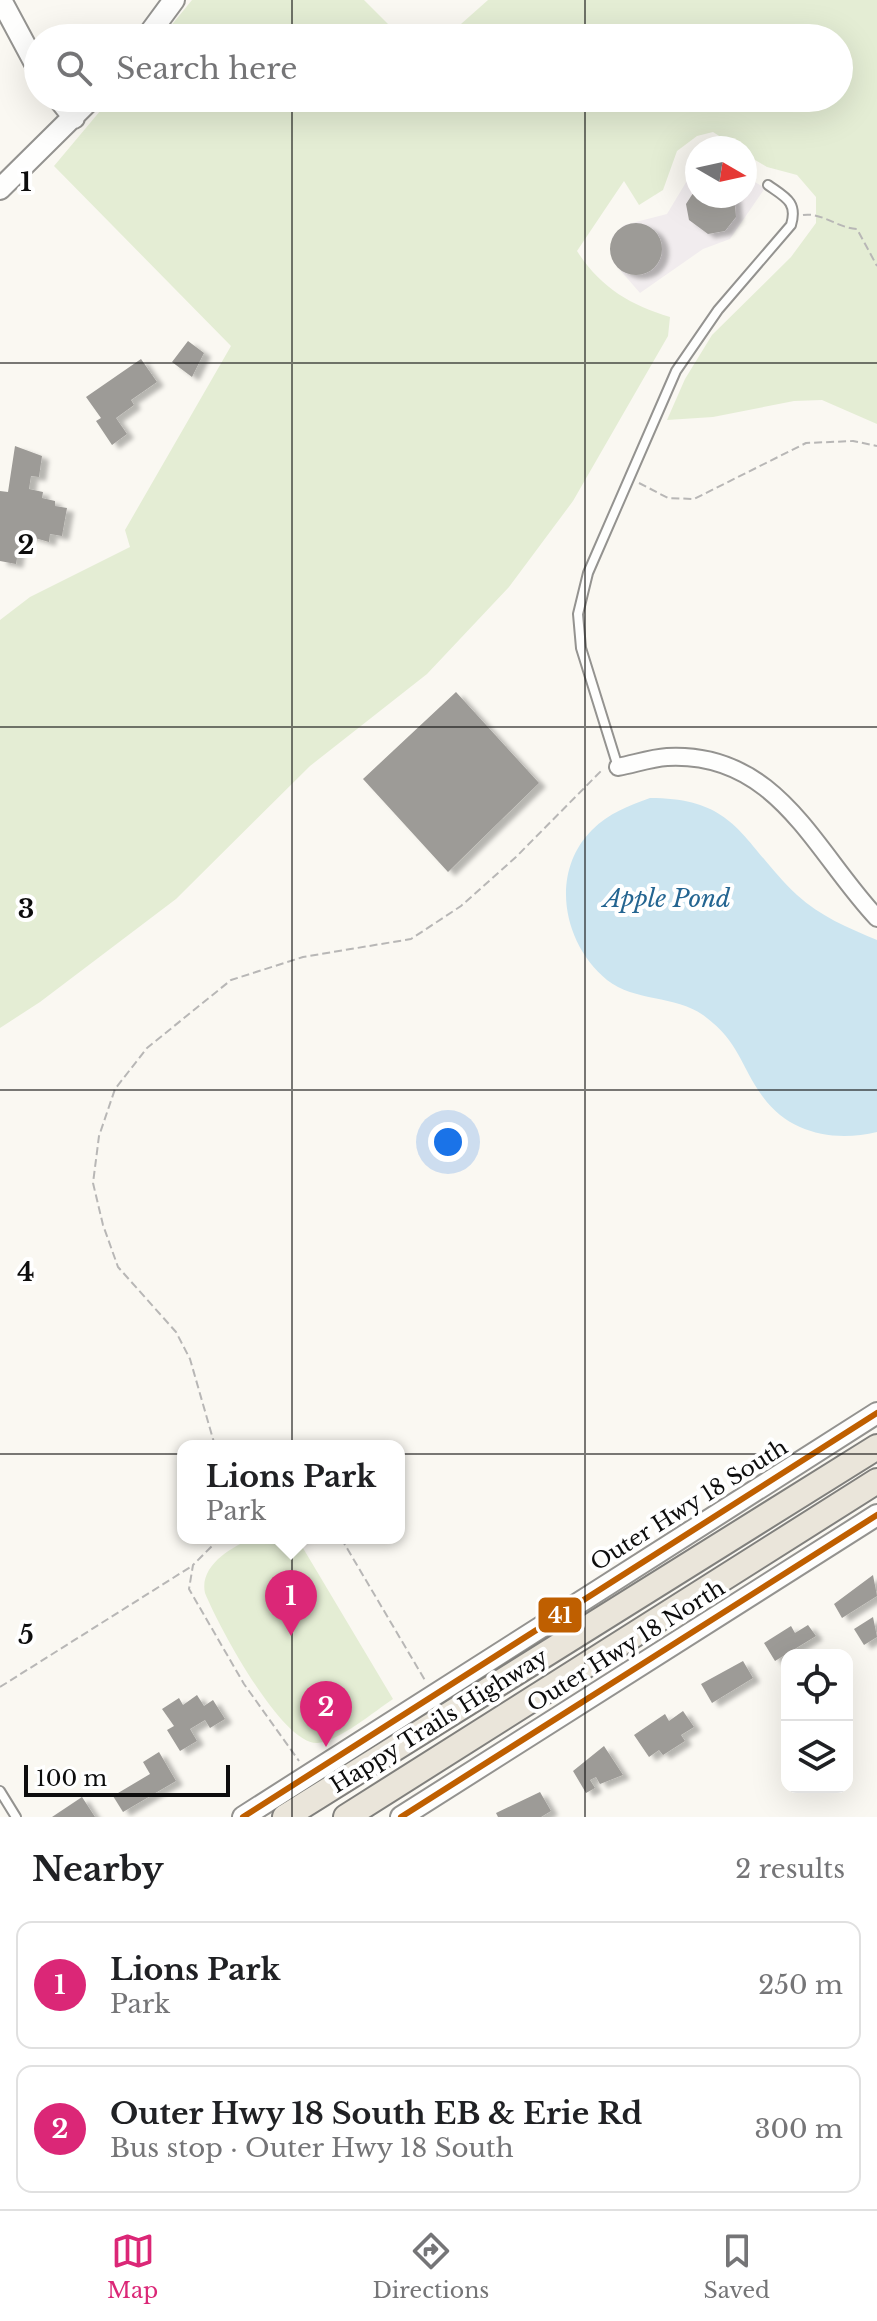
<!DOCTYPE html>
<meta charset="utf-8">
<style>
body{margin:0;font-family:"Libre Baskerville",serif;background:#f6f6f6;color:#202124}
.controls{position:absolute;right:24px;bottom:24px;display:grid;overflow:hidden;border-radius:16px;box-shadow:0 8px 32px #0002}
.controls button{width:72px;height:72px;display:grid;place-items:center;padding:0;border:0;border-bottom:2px solid #e0e0e0;background:#fff;color:#202124;font:40px sans-serif}
.compass{position:absolute;left:685px;top:136px;width:72px;height:72px;border-radius:50%;background:#fff;box-shadow:0 8px 32px #0002;rotate:99deg}
.scale{position:absolute;left:24px;bottom:20px;width:206px;box-sizing:border-box;padding-left:8px;border:4px solid #0d0d0d;border-top:0;font-size:22px;line-height:28px;white-space:nowrap;color:#0d0d0d;-webkit-text-stroke:6px #fff;paint-order:stroke}
.you{position:absolute;left:448px;top:1142px;width:28px;height:28px;margin:-20px;border:6px solid #fff;border-radius:50%;background:#1a73e8;box-shadow:0 0 0 12px #1a73e833}
.badge{display:grid;place-items:center;width:52px;height:52px;border-radius:50%;background:#db2777;color:#fff;font-size:26px;font-weight:700}
.pin{position:absolute;translate:-50% -66px;filter:drop-shadow(0 2px 4px #0008)}
.pin::after{content:'';position:absolute;top:42px;width:28px;height:24px;background:inherit;clip-path:polygon(0 0,100% 0,50% 100%)}
.popup{position:absolute;left:177px;top:1440px;width:228px;height:104px;box-sizing:border-box;display:grid;place-content:center;border-radius:16px;background:#fff;filter:drop-shadow(0 2px 6px #0005);font-size:26px;white-space:nowrap;color:#757577}
.popup b{font-size:30px;color:#202124}
.popup::after{content:'';position:absolute;left:50%;top:100%;margin-left:-16px;border:16px solid transparent;border-top-color:#fff}
.list{margin:0;padding:0;list-style:none}
h2{display:flex;justify-content:space-between;align-items:center;height:104px;margin:0;padding:0 32px;font-size:34px}
h2 small{font-size:26px;font-weight:400;color:#757577}
.list li{display:grid;grid-template-columns:52px 1fr auto;gap:24px;align-items:center;box-sizing:border-box;height:128px;margin:0 16px 16px;padding:0 16px;border:2px solid #e0e0e0;border-radius:16px}
.list b{display:block;font-size:30px;white-space:nowrap}
.list p{margin:0;font-size:26px;white-space:nowrap;color:#757577}
.list em{font-size:26px;font-style:normal;color:#757577}
.icon{flex:none;width:44px;height:44px;fill:none;stroke:currentColor;stroke-width:2;stroke-linecap:round;stroke-linejoin:round}
.map{position:relative;flex:none;width:877px;height:1817px;overflow:hidden}
.search{position:absolute;background:#fff;box-shadow:0 8px 32px #0002;left:24px;right:24px;top:24px;height:88px;display:flex;align-items:center;gap:20px;box-sizing:border-box;padding:0 28px;border-radius:44px;color:#757577;font-size:30px}
.sheet{height:392px;background:#fff}
nav{display:flex;justify-content:space-around;align-items:center;box-sizing:border-box;height:112px;border-top:2px solid #e0e0e0;background:#fff;font-size:22px;color:#757577}
nav a{display:grid;justify-items:center;gap:4px}
nav .on{color:#db2777}
.map>svg:first-child{display:block}
.industrial{fill:#f1ecee}
.green{fill:#e4edd4}
.water{fill:#cce5f0}
.building{fill:#9d9b97;filter:url(#shadow)}
.lines{fill:none;stroke-linecap:round;stroke-linejoin:round}
.service-casing{stroke:#949390;stroke-width:12}
.minor-casing{stroke:#949390;stroke-width:20}
.tertiary-casing{stroke:#949390;stroke-width:24}
.primary-casing{stroke:#81807d;stroke-width:28}
.path{stroke:#b8b7b6;stroke-width:2;stroke-dasharray:8 4;stroke-linecap:butt}
.service{stroke:#fefefd;stroke-width:8}
.minor{stroke:#fefefd;stroke-width:16}
.tertiary{stroke:#fefefd;stroke-width:20}
.primary{stroke:#eae5da;stroke-width:24}
.bus-1-casing{stroke:#fff;stroke-width:12}
.bus-1{stroke:#bf5f00;stroke-width:6}
.grid{fill:none;stroke:#0d0d0d;stroke-width:2;stroke-opacity:0.55}
.labels{text-anchor:middle;dominant-baseline:central;stroke-width:8;stroke-linejoin:round;paint-order:stroke}
.street-label{font-size:22px;fill:#0d0d0d;stroke:#fff}
.water-label{font-size:24px;font-style:italic;fill:#246591;stroke:#fff}
.grid-label{font-size:26px;text-anchor:middle;font-weight:bold;fill:#0d0d0d;stroke:#fff;stroke-width:8;stroke-linejoin:round;paint-order:stroke}
.line-badge{stroke:#fff;stroke-width:3}
.badge-label{font-size:22px;text-anchor:middle;font-weight:bold;fill:#fff}
</style>
<div class="map">
<svg width="877" height="1817" viewBox="0 0 877 1817">
<defs>
<filter id="shadow"><feDropShadow dx="7" dy="4" stdDeviation="2" flood-color="#0004"/></filter>
</defs>
<rect width="100%" height="100%" fill="#faf8f2"/>
<path class="industrial" d="M697 164V196H745V176L765 188 730 239 703 249 640 293 613 262 612 237 624 225 667 214Z"/>
<path class="green" d="M192 0H364L402 38H161Z
M488 0H877V424L822 400 794 401 713 417 667 420 685 379 712 335 791 257 816 223V197L797 175 767 167 745 154V148H738L713 132 697 136 677 151 663 190 639 205 624 181 577 251C600 287 630 305 670 317L668 336 573 501 509 587 427 674 310 766 176 899 40 1002 0 1028V620L30 597 130 547 125 530 231 346 54 166 111 98H839V38H452L461 24Z
M253 1538H297L393 1699C375 1711 339 1741 318 1743 282 1746 218 1625 205 1593 199 1566 231 1547 253 1538Z"/>
<path class="water" d="M650 798C738 798 741 842 797 895 820 916 848 928 877 940V1132C835 1142 790 1134 763 1097 739 1064 740 1042 703 1015 675 995 635 1002 607 980 563 944 549 873 592 830 609 813 628 806 650 798Z"/>
<path class="building" d="M697 187V196H734L736 217 725 231 708 234 689 220 686 204Z
M610 249a26 26 0 1 1 52 0a26 26 0 1 1-52 0Z
M188 341 204 353 192 377 172 362Z
M141 359 157 382 131 400 134 405 116 418 127 434 112 445 96 421 101 418 86 397Z
M15 446 42 456 39 477 31 476 29 489 43 492 42 498 55 501V506L67 508 62 536 50 534 49 542 21 534 16 564 0 561V491L8 492Z
M456 692 539 783 448 872 363 779Z
M873 1575 877 1596 842 1618 834 1604Z
M873 1617 877 1637 864 1645 854 1629Z
M808 1625 816 1636 775 1661 764 1643 791 1626 795 1633Z
M743 1661 753 1678 712 1703 701 1684Z
M197 1695 204 1706 213 1700 225 1719 210 1728 205 1720 190 1729 197 1741 180 1751 167 1730 174 1726 162 1709 179 1698 183 1705Z
M683 1711 694 1727 681 1735 685 1741 663 1755 659 1750 649 1757 634 1735 665 1714 669 1721Z
M604 1746 623 1775 600 1784 596 1777 590 1780 595 1788 586 1793 573 1771Z
M159 1752 176 1781 123 1812 113 1796 150 1774 143 1762Z
M540 1792 551 1811 541 1817H498L496 1813Z
M82 1797 95 1817H52Z"/>
<g class="lines">
<defs>
<path id="service" d="M618 767 581 648 578 614 588 573 676 371 718 310 791 225C798 202 785 197 768 185
M0 1791 16 1817"/>
<path id="minor" d="M618 767C634 764 651 758 667 757 777 751 814 851 877 918"/>
<path id="tertiary" d="M1 0 38 69
M146 38 174 0
M58 98 74 118
M0 189 92 98
M243 1817 877 1413
M401 1817 877 1515"/>
<path id="primary" d="M285 1817 877 1447
M346 1817 877 1481"/>
</defs>
<use href="#service" class="service-casing"/>
<use href="#minor" class="minor-casing"/>
<use href="#tertiary" class="tertiary-casing"/>
<use href="#primary" class="primary-casing"/>
<path class="path" d="M803 215C821 212 838 228 857 229L877 266
M639 483 668 498 694 499 806 443 853 441 877 446
M215 1446 190 1359 176 1332 118 1267 103 1225 93 1183 99 1136 115 1089 147 1048 231 980 303 957 411 939 461 906 516 857 602 770
M220 1538 193 1565 189 1589 244 1684 299 1761
M341 1538 426 1682
M0 1687 192 1566"/>
<use href="#service" class="service"/>
<use href="#minor" class="minor"/>
<use href="#tertiary" class="tertiary"/>
<use href="#primary" class="primary"/>
<defs>
<path id="bus-1" d="M243 1817 877 1413
M401 1817 877 1515"/>
</defs>
<use href="#bus-1" class="bus-1-casing"/>
<use href="#bus-1" class="bus-1"/>
</g>
<path class="grid" d="M292 0V38M585 0V38M292 98V1817M585 98V1817M0 363H877M0 727H877M0 1090H877M0 1454H877"/>
<g class="labels">
<g class="street-label">
<text transform="translate(689 1505) rotate(-32)">Outer Hwy 18 South</text>
<text transform="translate(626 1646) rotate(-32)">Outer Hwy 18 North</text>
<text transform="translate(439 1721) rotate(-32)">Happy Trails Highway</text>
</g>
<g class="water-label">
<text x="667" y="898">Apple Pond</text>
</g>
</g>
<g class="grid-label">
<text x="26" y="191">1</text>
<text x="26" y="554">2</text>
<text x="26" y="918">3</text>
<text x="26" y="1281">4</text>
<text x="26" y="1644">5</text>
</g>
<rect class="line-badge" x="537" y="1596" width="46" height="38" rx="8" fill="#bf5f00"/>
<g class="badge-label">
<text x="560" y="1623">41</text>
</g>
</svg>
<div class="controls">
<button><svg class="icon" aria-label="locate" viewBox="0 0 24 24"><circle cx="12" cy="12" r="6"/><path d="M12 2v4M12 18v4M2 12h4M18 12h4"/></svg></button>
<button><svg class="icon" aria-label="layers" viewBox="0 0 24 24"><path d="M12 4l9 5-9 5-9-5zM3 14l9 5 9-5"/></svg></button>
</div>
<svg class="compass" viewBox="-18 -18 36 36"><path d="M0-13l5 13h-10z" fill="#e53935"/><path d="M0 13l5-13h-10z" fill="#757577"/></svg>
<div class="scale">100 m</div>
<div class="you"></div>
<div class="pin badge" style="left:291px;top:1636px">1</div>
<div class="popup"><b>Lions Park</b>Park</div>
<div class="pin badge" style="left:326px;top:1747px">2</div>
<div class="search"><svg class="icon" aria-label="search" viewBox="0 0 24 24"><circle cx="10" cy="10" r="6"/><path d="M15 15l6 6"/></svg>Search here</div>
</div>
<section class="sheet">
<h2>Nearby<small>2 results</small></h2>
<ul class="list">
<li><span class="badge">1</span><div><b>Lions Park</b><p>Park</p></div><em>250 m</em></li>
<li><span class="badge">2</span><div><b>Outer Hwy 18 South EB &amp; Erie Rd</b><p>Bus stop · Outer Hwy 18 South</p></div><em>300 m</em></li>
</ul>
</section>
<nav>
<a class="on"><svg class="icon" aria-label="map" viewBox="0 0 24 24"><path d="M3 6l6-2 6 2 6-2v14l-6 2-6-2-6 2zM9 4v14M15 6v14"/></svg>Map</a>
<a><svg class="icon" aria-label="directions" viewBox="0 0 24 24"><path d="M12 3l9 9-9 9-9-9zM9 14v-3h6M13 9l2 2-2 2"/></svg>Directions</a>
<a><svg class="icon" aria-label="saved" viewBox="0 0 24 24"><path d="M7 4h10v16l-5-4-5 4z"/></svg>Saved</a>
</nav>
